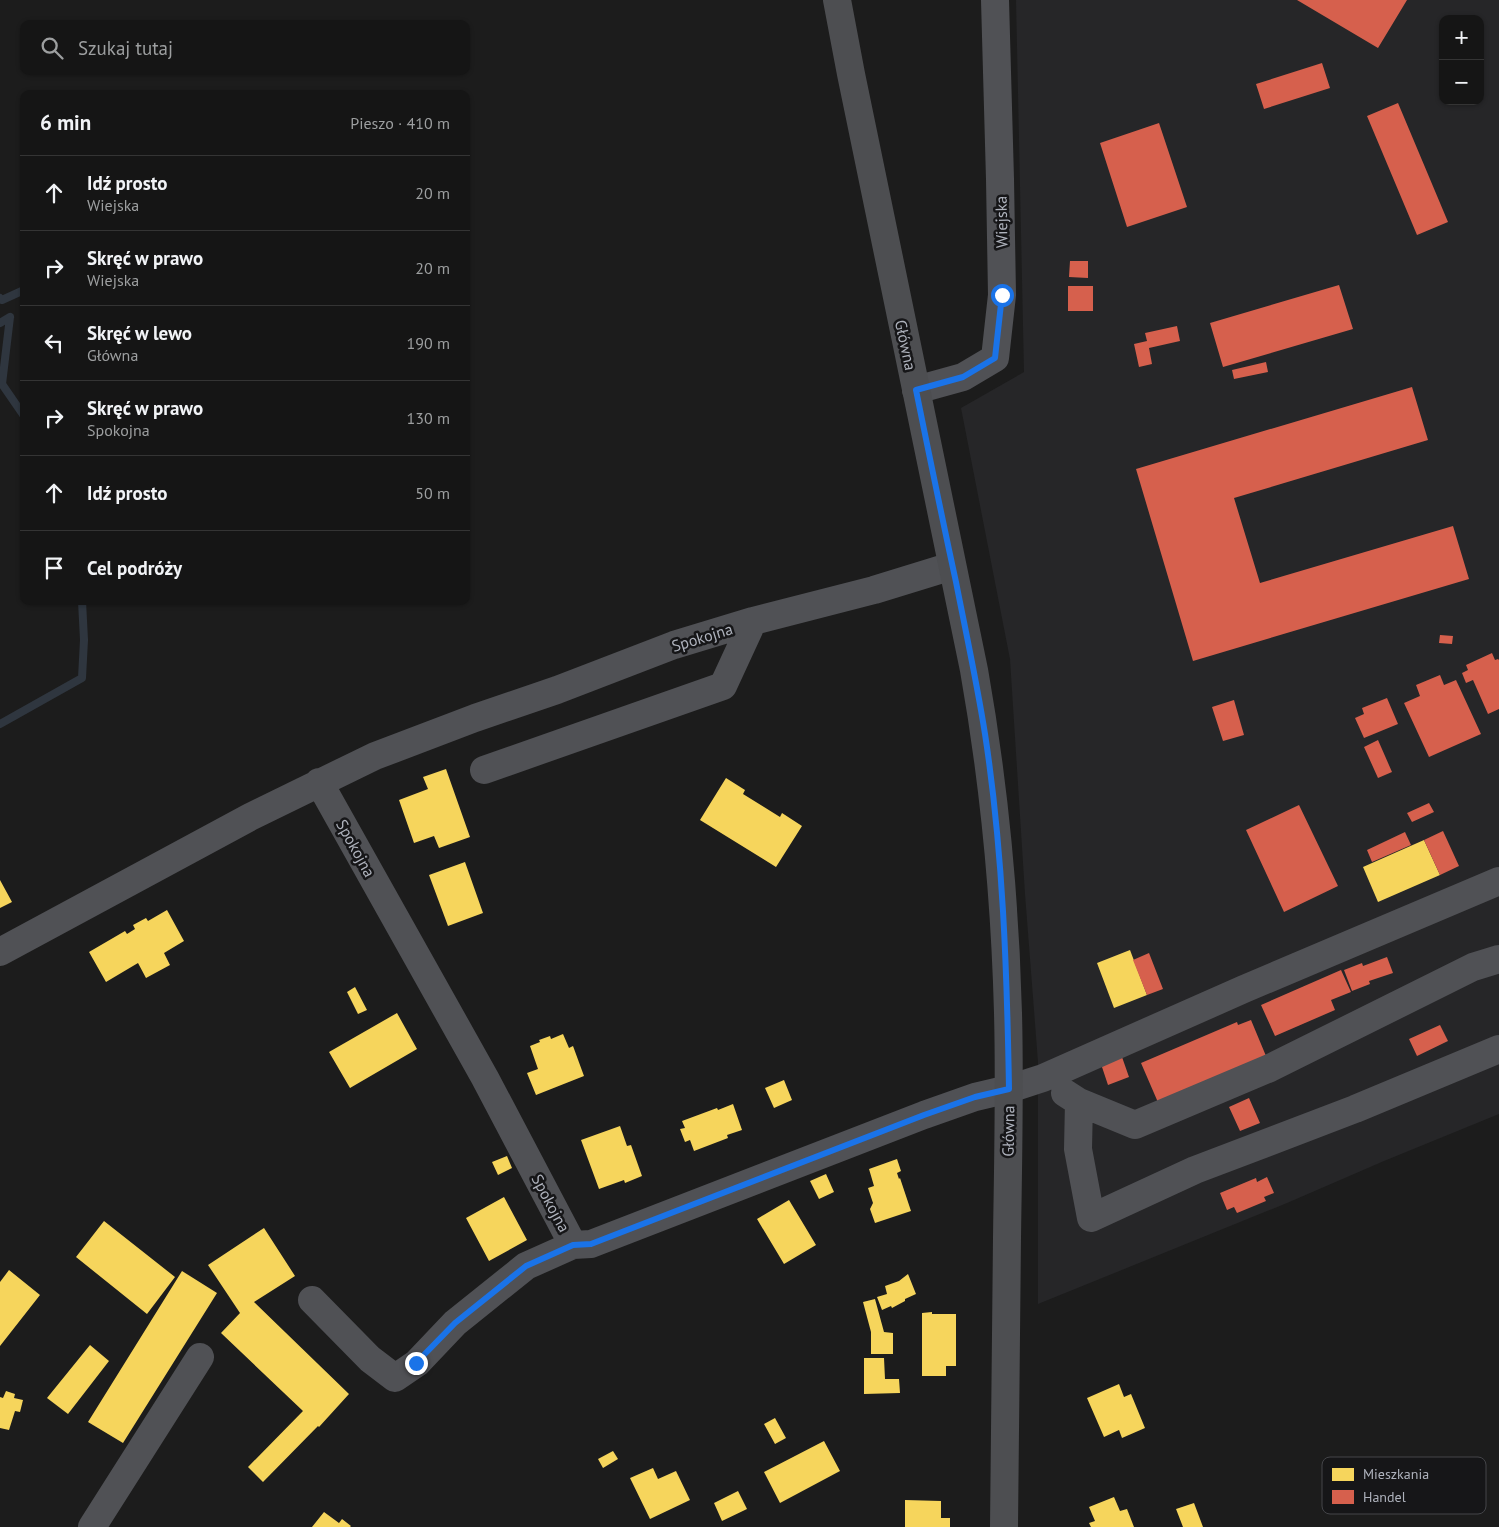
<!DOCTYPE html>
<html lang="pl">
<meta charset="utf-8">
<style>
body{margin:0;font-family:"PT Sans",sans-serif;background:#1e1e1e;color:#f1f3f6}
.controls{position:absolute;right:15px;top:15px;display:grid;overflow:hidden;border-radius:10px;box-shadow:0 1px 4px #0004}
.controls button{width:45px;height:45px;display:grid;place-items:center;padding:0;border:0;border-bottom:1px solid #343434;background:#151515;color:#f1f3f6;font:25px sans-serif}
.stop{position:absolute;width:15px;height:15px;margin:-11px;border:4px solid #1a73e8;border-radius:50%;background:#fff}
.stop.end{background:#1a73e8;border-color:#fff;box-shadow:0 1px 5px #0008}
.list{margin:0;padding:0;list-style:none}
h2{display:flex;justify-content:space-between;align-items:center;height:65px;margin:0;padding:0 20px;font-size:21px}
h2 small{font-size:16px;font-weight:400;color:#9d9fa0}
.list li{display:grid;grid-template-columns:32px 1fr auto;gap:15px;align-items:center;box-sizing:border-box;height:75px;padding:0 20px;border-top:1px solid #343434}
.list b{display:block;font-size:19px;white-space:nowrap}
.list p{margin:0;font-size:16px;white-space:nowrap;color:#9d9fa0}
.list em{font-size:16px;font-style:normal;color:#9d9fa0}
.icon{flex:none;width:28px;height:28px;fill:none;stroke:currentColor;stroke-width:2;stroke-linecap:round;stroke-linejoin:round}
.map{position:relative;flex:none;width:1499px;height:1527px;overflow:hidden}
.search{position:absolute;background:#151515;box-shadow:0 1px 4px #0004;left:20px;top:20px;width:450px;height:55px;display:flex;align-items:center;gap:12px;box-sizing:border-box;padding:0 18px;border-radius:10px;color:#9d9fa0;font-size:19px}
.panel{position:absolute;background:#151515;box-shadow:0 1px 4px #0004;left:20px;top:90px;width:450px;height:515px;border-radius:10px}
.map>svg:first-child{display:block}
.built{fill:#262628;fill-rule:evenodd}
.homes{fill:#f6d55c}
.shops{fill:#d6604d}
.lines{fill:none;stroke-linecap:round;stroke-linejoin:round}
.stream{stroke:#2f363f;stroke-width:8}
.minor{stroke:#505155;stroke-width:28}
.major{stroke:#4d4e51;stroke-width:28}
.route{stroke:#1a73e8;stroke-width:6}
.labels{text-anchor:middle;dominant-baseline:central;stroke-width:5;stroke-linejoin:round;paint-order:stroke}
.street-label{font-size:16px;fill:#aeb2bc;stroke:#161618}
.key{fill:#161618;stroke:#444549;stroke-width:1}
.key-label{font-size:14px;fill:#aeb2bc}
</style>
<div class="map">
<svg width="1499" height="1527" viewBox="0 0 1499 1527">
<rect width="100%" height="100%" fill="#1c1c1c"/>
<path class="built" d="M1016 0H1499V1114L1384 1161 1287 1203 1038 1304V1062L1025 894 1010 659 961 408 1024 372ZM1443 19H1480V101H1443Z"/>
<path class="homes" d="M446 769 470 837 439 848 434 836 414 843 399 800 428 789 423 777Z
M726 778 745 790 743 794 780 817 782 813 802 826 776 867 700 820Z
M1424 840 1440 875 1378 902 1363 867Z
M465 862 483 913 448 926 429 875Z
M0 880 12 902 0 908Z
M167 910 184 941 164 953 170 965 146 978 138 963 106 982 89 952 125 931 127 934 135 929 133 925 146 918 148 921Z
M1130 950 1147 995 1114 1008 1097 963Z
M355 987 367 1010 358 1014 347 992Z
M397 1013 417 1049 350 1088 329 1052Z
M563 1034 569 1048 573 1046 584 1076 536 1095 527 1073 538 1069 530 1046 540 1042 539 1040 550 1036 551 1039Z
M784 1080 792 1100 774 1108 765 1088Z
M733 1104 742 1130 727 1135 728 1138 694 1151 690 1140 685 1142 680 1129 685 1128 682 1121 717 1108 718 1110Z
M620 1126 627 1146 631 1145 642 1176 625 1183 624 1180 599 1189 581 1140Z
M507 1156 512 1168 498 1175 492 1162Z
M897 1159 901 1171 897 1173 899 1179 900 1178 911 1211 875 1223 870 1209 873 1203 868 1188 874 1186 869 1169Z
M826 1174 834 1192 819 1199 810 1181Z
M504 1197 527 1240 489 1261 466 1218Z
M789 1200 816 1245 784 1264 757 1219Z
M104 1221 175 1277 147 1314 76 1257Z
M264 1228 295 1276 254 1302 349 1394 319 1427 318 1426 263 1482 248 1467 303 1411 221 1333 240 1313 208 1265Z
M9 1270 40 1295 0 1346V1282Z
M182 1271 217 1293 123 1443 88 1422Z
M908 1274 916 1294 905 1299V1301L892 1308 891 1306 882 1310 877 1297 887 1294 885 1286 899 1281Z
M875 1299 884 1332 893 1333V1354H871V1332L863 1302Z
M932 1312V1314H956V1366H946V1376H922V1313Z
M90 1345 109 1361 68 1414 47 1398Z
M864 1358H884L885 1379H899L900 1393 864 1394Z
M1119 1384 1124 1397 1131 1394 1145 1428 1122 1438 1119 1430 1104 1437 1087 1398Z
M6 1391 15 1394 14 1398 23 1400 20 1412 15 1411 9 1430 0 1428V1397L3 1398Z
M775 1418 786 1438 775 1444 764 1424Z
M824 1441 840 1471 780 1503 764 1472Z
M613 1451 618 1459 603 1468 598 1459Z
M653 1468 658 1479 676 1471 690 1500 650 1519 630 1478Z
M738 1491 747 1509 722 1521 714 1503Z
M1114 1497 1120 1511 1127 1509 1134 1527H1091L1089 1523 1095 1521 1089 1507Z
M905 1500 941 1501V1518H950V1527H905Z
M1194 1503 1203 1527H1183L1176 1509Z
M324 1512 339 1523 342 1519 351 1526 350 1527H312Z"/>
<path class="shops" d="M1297 0H1407L1378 48Z
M1322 63 1330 88 1264 109 1256 84Z
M1398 103 1448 222 1417 235 1367 116Z
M1159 123 1187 207 1127 227 1100 143Z
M1070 261H1088V278L1069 277Z
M1339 285 1353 329 1223 367 1210 323Z
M1068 286H1093V311H1068Z
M1177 326 1180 341 1149 348 1152 364 1139 367 1134 344 1147 341 1145 333Z
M1266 362 1268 372 1234 379 1232 370Z
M1412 387 1428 440 1234 498 1260 583 1453 526 1469 579 1193 661 1136 469Z
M1440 635 1453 636 1452 644 1439 643Z
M1492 653 1495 660 1498 659 1499 660V709L1488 714 1473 680 1466 683 1462 673 1468 670 1466 665Z
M1440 675 1444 685 1456 680 1481 734 1429 757 1404 703 1420 696 1416 685Z
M1387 698 1398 724 1364 738 1355 718 1364 714 1362 708Z
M1234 700 1244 735 1223 741 1212 707Z
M1378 740 1392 772 1378 778 1364 747Z
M1429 803 1434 812 1412 822 1407 813Z
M1299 805 1338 886 1284 912 1246 830Z
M1443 831 1459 866 1440 875 1424 840Z
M1405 832 1411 845 1372 862 1367 850Z
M1149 953 1163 989 1147 995 1133 960Z
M1387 957 1393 973 1369 981 1370 984 1352 991 1344 970 1362 963 1363 966Z
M1341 970 1351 992 1331 1000 1335 1010 1275 1036 1261 1005Z
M1251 1020 1266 1056 1160 1107 1141 1063 1237 1022 1238 1025Z
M1440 1025 1448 1041 1417 1056 1409 1039Z
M1122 1057 1129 1077 1108 1085 1101 1064Z
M1249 1098 1260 1123 1240 1131 1229 1107Z
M1267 1177 1274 1193 1264 1197 1266 1201 1237 1213 1234 1207 1227 1210 1220 1193 1256 1178 1257 1182Z"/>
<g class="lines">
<path class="stream" d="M0 298 2 300 24 290
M10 317 2 384 24 416
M0 323 10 317
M0 724 82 678 84 640 82 601"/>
<path class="minor" d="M916 390 963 377 995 358 1002 295 1000 179 995 0
M484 770 723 686 753 621
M319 782 485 1078 573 1245 591 1244 924 1115 975 1097 1009 1089 1043 1078 1244 989 1499 881
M0 952 250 817 375 756 475 718 557 690 674 645 753 621 874 590 952 566
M1065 1093 1079 1102 1135 1125 1270 1068 1473 967 1499 959
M1079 1102 1078 1149 1091 1218 1195 1170 1355 1109 1499 1049
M312 1300 370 1359 395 1378 417 1363 455 1323 526 1266 573 1245
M92 1527 200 1357"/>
<path class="major" d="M837 0 851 74 974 670C994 783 1005 898 1008 1013 1010 1088 1008 1163 1007 1238 1006 1334 1005 1431 1004 1527"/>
</g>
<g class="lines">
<path class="route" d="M416 1363 455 1323 526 1266 573 1245 591 1244 924 1115 975 1097 1009 1089C1007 971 1003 851 985 734 977 683 966 633 956 582 942 518 929 454 916 390L963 377 995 358 1002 295"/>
</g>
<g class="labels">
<g class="street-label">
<text transform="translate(1001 222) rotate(-91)">Wiejska</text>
<text transform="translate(906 345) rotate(78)">Główna</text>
<text transform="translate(702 637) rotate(-17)">Spokojna</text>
<text transform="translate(356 848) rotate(61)">Spokojna</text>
<text transform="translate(1008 1131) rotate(-89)">Główna</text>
<text transform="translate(551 1203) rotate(62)">Spokojna</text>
</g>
</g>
<rect x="1322" y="1457" width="164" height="57" rx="8" class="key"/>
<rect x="1332" y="1468" width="22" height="13" fill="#f6d55c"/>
<rect x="1332" y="1490" width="22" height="14" fill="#d6604d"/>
<g class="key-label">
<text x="1363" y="1479">Mieszkania</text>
<text x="1363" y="1502">Handel</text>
</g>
</svg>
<div class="controls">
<button>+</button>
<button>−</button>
</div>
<div class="stop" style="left:1002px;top:295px"></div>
<div class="stop end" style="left:416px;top:1363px"></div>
<div class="search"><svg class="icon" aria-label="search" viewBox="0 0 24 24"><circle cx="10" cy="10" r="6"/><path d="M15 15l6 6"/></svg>Szukaj tutaj</div>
<section class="panel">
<h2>6 min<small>Pieszo · 410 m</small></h2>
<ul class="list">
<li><svg class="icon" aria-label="ahead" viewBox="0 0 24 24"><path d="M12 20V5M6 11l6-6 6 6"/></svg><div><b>Idź prosto</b><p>Wiejska</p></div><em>20 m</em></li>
<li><svg class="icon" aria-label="right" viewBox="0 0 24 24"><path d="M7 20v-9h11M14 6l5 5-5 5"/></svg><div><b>Skręć w prawo</b><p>Wiejska</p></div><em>20 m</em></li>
<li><svg class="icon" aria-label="left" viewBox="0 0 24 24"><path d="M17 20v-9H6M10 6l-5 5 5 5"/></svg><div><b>Skręć w lewo</b><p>Główna</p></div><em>190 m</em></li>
<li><svg class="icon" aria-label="right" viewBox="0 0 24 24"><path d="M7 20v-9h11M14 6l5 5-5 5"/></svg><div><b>Skręć w prawo</b><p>Spokojna</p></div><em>130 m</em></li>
<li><svg class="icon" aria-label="ahead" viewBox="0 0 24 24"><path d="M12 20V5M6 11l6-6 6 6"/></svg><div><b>Idź prosto</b></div><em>50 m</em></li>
<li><svg class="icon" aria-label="arrive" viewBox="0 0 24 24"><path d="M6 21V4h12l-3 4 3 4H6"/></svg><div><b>Cel podróży</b></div></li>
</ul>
</section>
</div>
